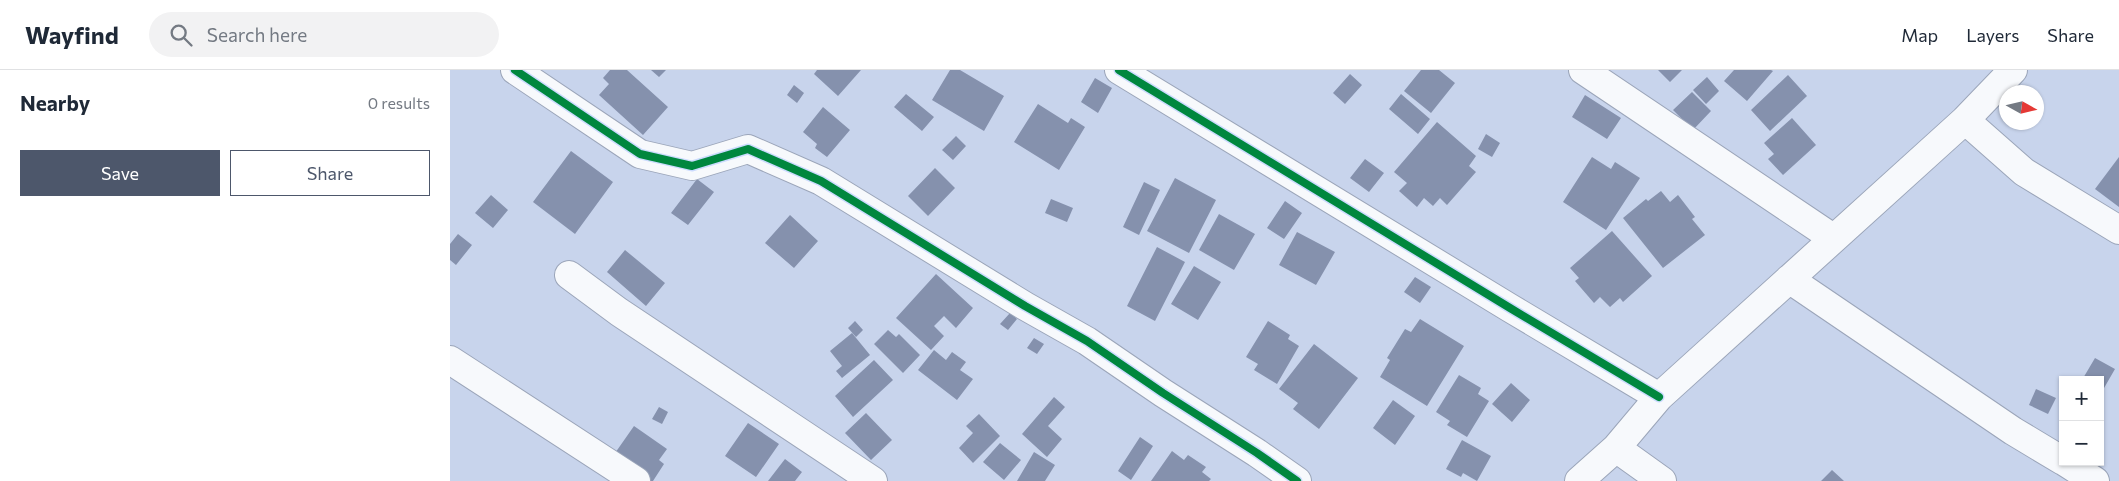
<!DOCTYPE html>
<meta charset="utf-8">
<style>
body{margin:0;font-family:Commissioner,sans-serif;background:#f2f2f3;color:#1f2937}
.controls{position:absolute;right:15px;bottom:15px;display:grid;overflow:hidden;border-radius:0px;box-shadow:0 1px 4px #0004}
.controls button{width:45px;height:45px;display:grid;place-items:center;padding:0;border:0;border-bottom:1px solid #e0e1e3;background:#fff;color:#1f2937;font:25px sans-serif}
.compass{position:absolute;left:1549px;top:15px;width:45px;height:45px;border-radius:50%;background:#fff;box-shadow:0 1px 4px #0004;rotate:98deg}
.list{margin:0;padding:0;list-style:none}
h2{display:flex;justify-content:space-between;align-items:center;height:65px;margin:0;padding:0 20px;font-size:21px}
h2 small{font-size:16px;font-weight:400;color:#747a83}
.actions{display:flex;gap:10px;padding:15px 20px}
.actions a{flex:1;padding:11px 0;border:1px solid #4d576b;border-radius:0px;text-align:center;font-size:18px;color:#4d576b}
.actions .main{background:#4d576b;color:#fff}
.icon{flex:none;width:28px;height:28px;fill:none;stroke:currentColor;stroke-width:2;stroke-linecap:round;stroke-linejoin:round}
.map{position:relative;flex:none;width:1669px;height:411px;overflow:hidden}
header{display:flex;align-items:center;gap:30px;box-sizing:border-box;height:70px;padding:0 25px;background:#fff;border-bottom:1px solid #e0e1e3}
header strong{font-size:24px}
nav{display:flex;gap:28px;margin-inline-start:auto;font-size:18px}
.search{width:350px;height:45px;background:#f2f2f3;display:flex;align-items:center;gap:12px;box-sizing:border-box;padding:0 18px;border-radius:28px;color:#747a83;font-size:19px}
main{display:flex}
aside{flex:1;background:#fff}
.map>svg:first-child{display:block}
.building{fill:#8591ad}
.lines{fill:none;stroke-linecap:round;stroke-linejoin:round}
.minor-casing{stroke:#9ba5b9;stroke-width:30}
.minor{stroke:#f7f9fc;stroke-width:28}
.cycleway-casing{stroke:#cbdbfe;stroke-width:11}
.cycleway{stroke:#00873e;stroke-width:8}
</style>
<header>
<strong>Wayfind</strong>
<div class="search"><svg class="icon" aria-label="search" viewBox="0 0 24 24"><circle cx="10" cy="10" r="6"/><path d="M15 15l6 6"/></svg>Search here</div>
<nav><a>Map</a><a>Layers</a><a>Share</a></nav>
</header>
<main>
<aside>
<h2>Nearby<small>0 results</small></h2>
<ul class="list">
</ul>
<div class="actions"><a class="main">Save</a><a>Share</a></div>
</aside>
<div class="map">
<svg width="1669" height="411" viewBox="0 0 1669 411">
<rect width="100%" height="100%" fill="#c8d4ec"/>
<path class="building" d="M160 0H177L218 37 193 65 149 25 159 14 153 8Z
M201 0H216L209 7Z
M367 0H411L388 26 364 4Z
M500 0H510L554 26 534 61 482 30Z
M971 0H989L1005 13 981 43 954 21Z
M1208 0H1232L1220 12Z
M1284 0H1321L1323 1 1297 31 1274 11Z
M900 4 912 15 895 34 883 23Z
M1338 5 1357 26 1320 61 1301 40Z
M1257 7 1269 21 1256 34 1243 20Z
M645 8 662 18 648 43 631 32Z
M344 15 354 23 347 33 337 25Z
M1242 22 1261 41 1243 60 1223 40Z
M456 24 484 47 472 61 444 37Z
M951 24 980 49 968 64 939 39Z
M1135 25 1171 48 1157 69 1122 47Z
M588 34 618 53 621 48 635 57 609 100 564 72Z
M373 37 400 60 377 87 365 78 367 74 353 62Z
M1342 48 1366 75 1333 105 1318 89 1324 84 1314 73Z
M987 52 1026 86 1019 96 1026 102 997 135 990 128 983 136 974 128 967 137 949 121 957 113 944 102Z
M1036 64 1050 73 1042 87 1028 79Z
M506 66 516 76 503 90 492 80Z
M121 81 163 112 125 164 83 132Z
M1142 87 1161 99 1165 92 1190 108 1156 160 1113 132Z
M1669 87V137L1645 119Z
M915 89 934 103 919 122 900 108Z
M485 98 505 118 478 146 458 126Z
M725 108 766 130 739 183 697 161Z
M247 109 264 122 238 155 221 143Z
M694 112 710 120 689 165 673 157Z
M1211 121 1220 132 1228 125 1245 147 1242 149 1255 165 1213 198 1173 148 1196 129 1198 131Z
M41 125 58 140 43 158 25 143Z
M601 129 623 138 617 152 595 143Z
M835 131 852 143 834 169 817 158Z
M769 144 805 164 784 200 749 180Z
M340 145 368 171 344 198 315 173Z
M1162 161 1202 206 1173 232 1170 228 1160 237 1150 227 1144 233 1125 211 1129 208 1120 198Z
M847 162 885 182 866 215 829 195Z
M8 164 22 175 6 195 0 190V174Z
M707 177 735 192 705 251 677 236Z
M175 180 215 213 196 236 157 202Z
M744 196 771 212 748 250 721 234Z
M486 204 523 238 506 258 494 246 484 256 494 266 481 280 446 248Z
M965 207 981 217 970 233 954 222Z
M560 243 567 249 558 260 550 254Z
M970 249 1014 276 977 336 930 307 940 290 937 288 955 259 961 262Z
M405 251 413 260 406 267 398 258Z
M818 251 840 265 838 269 849 276 827 314 804 300 808 294 796 287Z
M438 260 446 267 449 264 470 285 453 303 424 274Z
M402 263 420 285 392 308 386 301 392 296 380 281Z
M584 268 594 274 587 284 577 278Z
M864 274 908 308 869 359 843 339 848 333 829 319Z
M484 280 496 290 502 282 516 292 510 300 523 309 507 330 468 300Z
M1645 288 1665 299 1650 325V310H1632Z
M424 290 443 310 403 347 385 326Z
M1009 305 1031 318 1028 324 1039 331 1017 367 997 355 1000 351 986 342Z
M1061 313 1080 330 1062 352 1042 334Z
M1586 319 1606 328 1598 344 1579 335Z
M604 327 615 337 598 356 612 369 597 387 572 364Z
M943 330 965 346 945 375 923 358Z
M209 337 218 342 212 354 202 349Z
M416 343 442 370 421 390 395 363Z
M529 344 550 366 523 393 509 378 523 363 516 356Z
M298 353 329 374 306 407 275 386Z
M184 356 217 379 209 390 214 394 203 411H198L163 386Z
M690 367 703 376 681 410 668 401Z
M1012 370 1041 386 1027 411 1013 403 1011 407 996 399Z
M550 373 571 390 554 410 533 392Z
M722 381 734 390 738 385 756 397 752 402 761 409 759 411H701Z
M584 382 605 395 595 411H567Z
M335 389 352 402 345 411H318Z
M1382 400 1394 411H1371Z"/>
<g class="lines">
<defs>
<path id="minor" d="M65 0 190 84 242 96 298 79 371 111 575 236 637 271 713 323 807 383 847 411
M669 0 1060 238 1209 327
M1133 0 1383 168
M1515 50 1574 102 1669 160
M119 205 169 242 423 411
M1339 209 1563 361 1613 391
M0 290 186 411
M1166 378 1212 411
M1615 392 1645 411
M1129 411 1166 378 1209 327 1515 50 1563 0"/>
</defs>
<use href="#minor" class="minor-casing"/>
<use href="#minor" class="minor"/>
<defs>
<path id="cycleway" d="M65 0 190 84 242 96 298 79 371 111 575 236 637 271 713 323 807 383 847 411
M669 0 1060 238 1209 327"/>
</defs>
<use href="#cycleway" class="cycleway-casing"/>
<use href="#cycleway" class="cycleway"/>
</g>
</svg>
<div class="controls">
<button>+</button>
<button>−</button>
</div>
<svg class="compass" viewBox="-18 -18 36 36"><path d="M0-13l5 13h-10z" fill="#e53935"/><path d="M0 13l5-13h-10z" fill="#747a83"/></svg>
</div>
</main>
